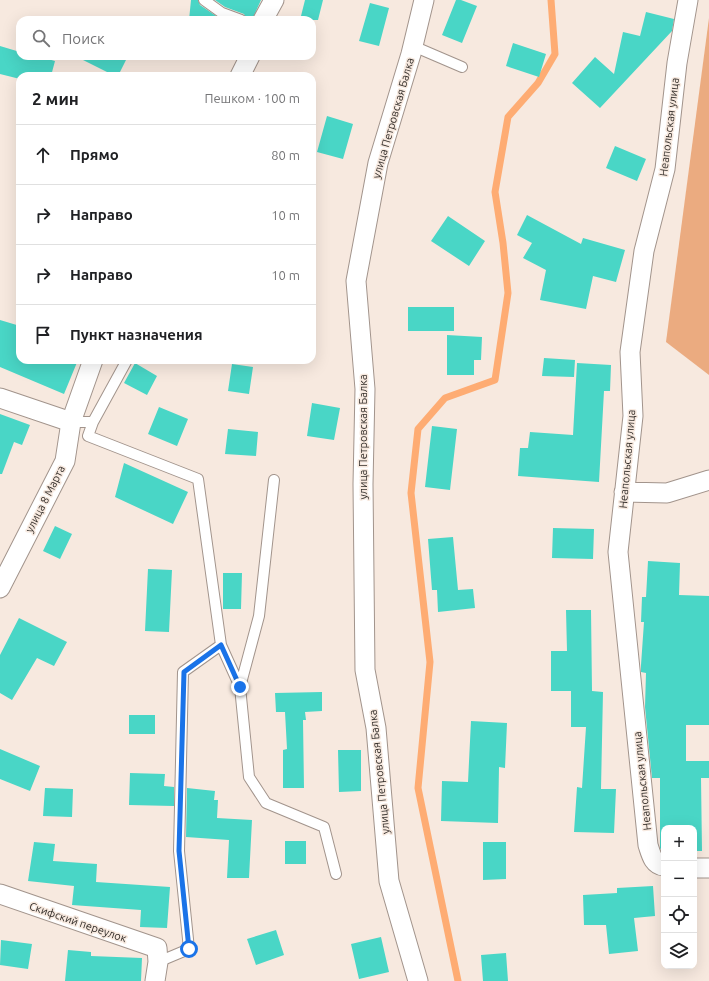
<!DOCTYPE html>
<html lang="ru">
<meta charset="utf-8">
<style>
body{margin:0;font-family:Ubuntu,sans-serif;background:#f6f6f6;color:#202124}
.controls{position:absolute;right:12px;bottom:12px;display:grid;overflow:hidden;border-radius:8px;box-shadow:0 4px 16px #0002}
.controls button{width:36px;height:36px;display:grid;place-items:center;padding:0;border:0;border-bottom:1px solid #e0e0e0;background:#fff;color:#202124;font:20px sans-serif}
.stop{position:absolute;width:12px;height:12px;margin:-9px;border:3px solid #1a73e8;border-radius:50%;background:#fff}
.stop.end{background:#1a73e8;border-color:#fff;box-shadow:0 1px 4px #0008}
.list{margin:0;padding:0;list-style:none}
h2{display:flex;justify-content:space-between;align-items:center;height:52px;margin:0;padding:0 16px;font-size:17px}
h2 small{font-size:13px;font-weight:400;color:#757577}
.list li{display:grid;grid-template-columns:26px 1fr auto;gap:12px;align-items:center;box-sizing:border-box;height:60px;padding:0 16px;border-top:1px solid #e0e0e0}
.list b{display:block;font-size:15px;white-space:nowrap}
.list em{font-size:13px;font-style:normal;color:#757577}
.icon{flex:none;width:22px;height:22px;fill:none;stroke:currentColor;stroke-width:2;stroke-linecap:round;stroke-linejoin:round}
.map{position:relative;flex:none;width:709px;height:981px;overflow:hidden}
.search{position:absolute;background:#fff;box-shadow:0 4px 16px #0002;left:16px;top:16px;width:300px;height:44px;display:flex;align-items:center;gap:10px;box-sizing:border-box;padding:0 14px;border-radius:12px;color:#757577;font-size:15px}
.panel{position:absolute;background:#fff;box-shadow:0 4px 16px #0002;left:16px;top:72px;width:300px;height:292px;border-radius:12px}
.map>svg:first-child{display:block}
.green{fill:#ebab80}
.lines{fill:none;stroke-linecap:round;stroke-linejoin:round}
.stream{stroke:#feac73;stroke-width:7}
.building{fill:#49d6c6}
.service-casing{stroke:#a2948c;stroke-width:12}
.minor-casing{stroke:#a2948c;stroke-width:21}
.service{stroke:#fff;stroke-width:10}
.minor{stroke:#fff;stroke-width:19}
.route{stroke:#1a73e8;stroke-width:5}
.labels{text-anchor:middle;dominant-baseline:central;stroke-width:3;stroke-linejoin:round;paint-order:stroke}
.street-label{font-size:11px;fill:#322d29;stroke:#f7e9df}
</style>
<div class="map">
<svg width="709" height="981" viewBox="0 0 709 981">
<rect width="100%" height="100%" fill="#f7e9df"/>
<path class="green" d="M709 18V375L666 342Z"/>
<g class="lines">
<path class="stream" d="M458 981 418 788 430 662 411 493 418 429 445 398 495 380 508 293 503 243 495 192 508 117 538 83 555 54 551 0"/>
</g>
<path class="building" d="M191 0H198L200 5 222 20H189Z
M215 0H261L252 20H247L244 14 225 7Z
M305 0H323L318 20H300Z
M456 0H461L477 6 462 43 442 35Z
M370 3 389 8 379 46 359 41Z
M646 12 674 19 672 31 600 108 572 83 595 57 614 74 623 32 640 36Z
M513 43 546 54 539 77 506 66Z
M0 46 20 52V56H37L55 61 51 76H20V79L0 74Z
M75 56H128L118 76H115Z
M327 116 353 124 343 159 317 152Z
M615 146 646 159 637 181 606 168Z
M527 215 581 244 583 238 625 250 616 282 593 276 586 309 540 300 546 270 523 258 532 243 517 235Z
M448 216 485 241 469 266 431 241Z
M408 307H454V331H408Z
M0 320 20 326V360H78L64 394 0 367Z
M447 335 482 337 481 360H474V375H447Z
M544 358 575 360 574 377 542 376Z
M135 363 157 376 147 395 124 383Z
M577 363 611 365 610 391H604L599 482 518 476 520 448H528L530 432 573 435Z
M232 364 253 367 249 394 228 391Z
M312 403 340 408 334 440 307 436Z
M159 407 188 419 177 446 148 434Z
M0 414 30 425 22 445 14 442 2 474H0Z
M432 426 457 429 450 490 425 487Z
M228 429 258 432 256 456 225 454Z
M124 463 188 492 173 524 115 497Z
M55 526 72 534 60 559 43 551Z
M553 528 594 529 593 559 552 558Z
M453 537 458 590 473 589 475 608 438 612 437 590H432L428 539Z
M648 561 680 563 679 595 709 596V725H686V761H709V778H701L702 851H694V828H664V852H662L660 848V778H652L645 707 646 673 641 672V665L644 622H641L642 597H646Z
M148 569 172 570 169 632 145 631Z
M223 573H242L241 609H223Z
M566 610H591L592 691 603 692 601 789H616L614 833 574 832 577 787 582 788 586 727H571V691H551V651H567Z
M19 618 67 642 54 666 37 658 12 700 0 693V655Z
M322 692V711L305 712 306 720H303L304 788H283V750L287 749 285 712H276L275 693Z
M129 715H155V734H129Z
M471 721 507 723 505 768 499 767 498 823 441 821 442 781 468 782Z
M0 749 40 766 30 791 0 779Z
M338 750H361V791L339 792Z
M130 773 165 774 164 786 174 787V806L129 805Z
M45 788 73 789 72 817 43 816Z
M187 788 215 791 214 800H218L217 818 252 820 249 878H227L229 840 186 837Z
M285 841H306V864H285Z
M34 842 55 844 53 861 97 864 96 882 170 887 167 928 140 927 141 910 72 905 74 886 28 881Z
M483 842H506V879L483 880Z
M653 886 655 916 634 918 638 951 609 954 606 925H584L583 895 617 893V888Z
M276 930 284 955 256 965 247 939Z
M381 937 389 972 359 979 351 944Z
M1 940 32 944 28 969 0 965Z
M68 950 91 952V956L142 958 141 981H65Z
M506 953 508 981H483L481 955Z"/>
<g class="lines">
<defs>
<path id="service" d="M204 0 222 13 241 20
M413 46 462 67
M71 422H93L88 436 198 479 221 645 240 687 249 777 266 803 324 827 336 874
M93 422 127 360
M240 687 259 616 274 480
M158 962 189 949 179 851 183 672 221 645"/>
<path id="minor" d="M263 20 274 0
M240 76 250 56
M0 398 71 422
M624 492 667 493 709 480
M0 588 65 461 71 422 93 360
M664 866C653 865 651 854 648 845L618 552 633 416 630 352 644 251 665 169 677 63 688 0
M694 868H709
M0 894 157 948 158 962 155 981
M418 981 389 881 376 728 365 670 363 484 365 389 356 281 378 163 411 54 424 0"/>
</defs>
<use href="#service" class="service-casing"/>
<use href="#minor" class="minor-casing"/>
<use href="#service" class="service"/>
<use href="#minor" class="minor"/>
</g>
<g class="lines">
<path class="route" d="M189 949 179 851 184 672 221 645 240 687"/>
</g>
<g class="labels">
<g class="street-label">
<text transform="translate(393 118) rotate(-74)">улица Петровская Балка</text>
<text transform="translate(669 127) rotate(-83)">Неапольская улица</text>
<text transform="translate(363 437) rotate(-90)">улица Петровская Балка</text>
<text transform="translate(627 459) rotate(-85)">Неапольская улица</text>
<text transform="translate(45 499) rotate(-63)">улица 8 Марта</text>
<text transform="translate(379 772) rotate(-96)">улица Петровская Балка</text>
<text transform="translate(642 781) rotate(-96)">Неапольская улица</text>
<text transform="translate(78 922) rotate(19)">Скифский переулок</text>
</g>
</g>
</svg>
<div class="controls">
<button>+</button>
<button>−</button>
<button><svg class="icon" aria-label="locate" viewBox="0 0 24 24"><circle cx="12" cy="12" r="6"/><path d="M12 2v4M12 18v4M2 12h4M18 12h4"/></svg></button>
<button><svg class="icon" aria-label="layers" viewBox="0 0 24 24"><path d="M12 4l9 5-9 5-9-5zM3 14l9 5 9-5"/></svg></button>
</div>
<div class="stop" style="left:189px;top:949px"></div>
<div class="stop end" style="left:240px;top:687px"></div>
<div class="search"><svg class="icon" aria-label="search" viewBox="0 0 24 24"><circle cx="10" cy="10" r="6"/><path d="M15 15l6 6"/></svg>Поиск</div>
<section class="panel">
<h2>2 мин<small>Пешком · 100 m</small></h2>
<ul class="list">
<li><svg class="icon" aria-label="ahead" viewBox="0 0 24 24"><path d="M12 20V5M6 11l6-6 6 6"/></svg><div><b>Прямо</b></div><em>80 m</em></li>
<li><svg class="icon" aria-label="right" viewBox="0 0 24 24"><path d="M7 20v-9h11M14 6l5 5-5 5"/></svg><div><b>Направо</b></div><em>10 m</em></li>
<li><svg class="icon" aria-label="right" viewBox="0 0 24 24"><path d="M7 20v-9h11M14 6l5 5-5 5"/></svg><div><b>Направо</b></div><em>10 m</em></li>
<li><svg class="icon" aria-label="arrive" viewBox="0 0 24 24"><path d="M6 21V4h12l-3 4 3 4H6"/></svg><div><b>Пункт назначения</b></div></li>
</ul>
</section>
</div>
